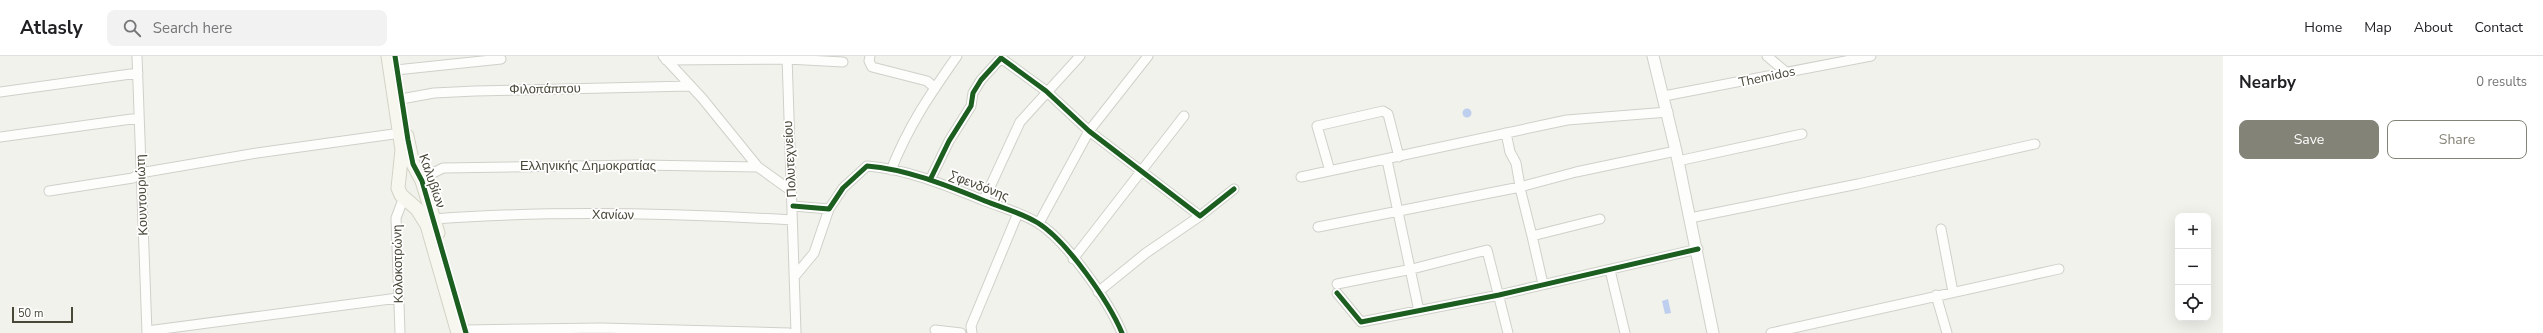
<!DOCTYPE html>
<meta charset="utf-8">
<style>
body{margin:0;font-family:"Nunito Sans",sans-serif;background:#f2f2f2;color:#202124}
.controls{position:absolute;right:12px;bottom:12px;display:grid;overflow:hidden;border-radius:8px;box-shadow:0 4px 16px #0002}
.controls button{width:36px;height:36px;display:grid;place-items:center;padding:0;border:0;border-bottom:1px solid #e0e0e0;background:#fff;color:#202124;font:20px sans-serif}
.scale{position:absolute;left:12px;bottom:10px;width:61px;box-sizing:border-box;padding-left:4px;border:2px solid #484738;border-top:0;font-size:11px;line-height:14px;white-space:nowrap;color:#484738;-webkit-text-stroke:3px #fff;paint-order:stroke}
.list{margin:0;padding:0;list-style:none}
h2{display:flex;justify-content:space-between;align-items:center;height:52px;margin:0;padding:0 16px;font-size:17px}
h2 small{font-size:13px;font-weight:400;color:#757577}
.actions{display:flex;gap:8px;padding:12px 16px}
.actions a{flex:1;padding:9px 0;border:1px solid #848377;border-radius:8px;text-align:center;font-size:14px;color:#848377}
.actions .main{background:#848377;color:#fff}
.icon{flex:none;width:22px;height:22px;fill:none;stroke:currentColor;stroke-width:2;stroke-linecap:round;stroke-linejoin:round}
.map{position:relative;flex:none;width:2223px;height:277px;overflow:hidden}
header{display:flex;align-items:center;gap:24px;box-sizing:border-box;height:56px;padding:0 20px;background:#fff;border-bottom:1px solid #e0e0e0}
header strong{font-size:19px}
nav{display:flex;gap:22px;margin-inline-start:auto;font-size:14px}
.search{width:280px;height:36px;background:#f2f2f2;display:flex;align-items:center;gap:10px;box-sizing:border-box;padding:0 14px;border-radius:8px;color:#757577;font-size:15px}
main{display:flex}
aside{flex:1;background:#fff}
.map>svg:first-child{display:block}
.water{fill:#beceee}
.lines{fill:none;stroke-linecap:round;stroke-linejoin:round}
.minor-casing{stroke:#d0d0ca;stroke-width:11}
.tertiary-casing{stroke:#d0d0ca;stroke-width:13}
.secondary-casing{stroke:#d2d2c5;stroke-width:15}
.minor{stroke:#fdfdfc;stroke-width:9}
.tertiary{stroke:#fdfdfc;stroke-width:11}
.secondary{stroke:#f7f7ef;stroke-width:13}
.cycleway-casing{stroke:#fff;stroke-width:8}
.cycleway{stroke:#1b5e20;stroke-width:5}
.labels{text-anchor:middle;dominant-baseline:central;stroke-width:3.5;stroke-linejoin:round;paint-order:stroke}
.street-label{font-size:13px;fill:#484738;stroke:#fff}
</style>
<header>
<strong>Atlasly</strong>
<div class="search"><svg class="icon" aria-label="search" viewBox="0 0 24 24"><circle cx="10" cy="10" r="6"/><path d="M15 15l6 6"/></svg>Search here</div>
<nav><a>Home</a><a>Map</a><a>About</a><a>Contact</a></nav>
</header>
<main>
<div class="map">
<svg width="2223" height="277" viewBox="0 0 2223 277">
<rect width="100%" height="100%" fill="#f2f2ec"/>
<path class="water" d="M1462.5 57a4.5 4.5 0 1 1 9 0a4.5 4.5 0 1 1-9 0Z
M1668 243 1671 257 1665 258 1662 245Z"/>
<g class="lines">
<defs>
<path id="minor" d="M137 0 147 277
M663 0 702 42 758 111 790 134
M787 0 796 277
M870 0 869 5 872 11 927 25 934 31
M1767 0 1787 17
M666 4 787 3 843 6
M396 14 501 3
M0 36 138 17
M1664 40 1871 0
M401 43 434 37 475 35 690 30
M1506 77 1510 96 1516 107 1521 136 1532 180
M0 81 139 62
M1387 104 1419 255
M1678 105 1802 78
M891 114C909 69 929 40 957 0
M1330 115 1317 70 1383 55 1388 58 1399 101
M1301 121 1567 64 1668 56
M421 123 443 112 641 109 758 111
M930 124 949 85 971 50 973 37 981 24 1001 2 1046 35 1089 75 1200 160 1234 133
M49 135 133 122 140 117 257 97 401 77
M984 144 1020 66 1080 0
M793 150 829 153 843 132 867 110C907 113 948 130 985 145 1003 152 1022 157 1038 167 1067 185 1109 246 1122 277
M1690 162 1858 128 2035 88
M434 163C552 154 674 157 792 164
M1039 167 1089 75 1148 0
M1318 171 1520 131 1576 116 1676 95
M1941 173 1953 236
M1073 203 1184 60
M1610 214 1625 277
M794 221 814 197 829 153
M1337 228 1412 213 1487 194 1508 277
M1543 228 1532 180 1600 163
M1098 236 1146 197 1200 160
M1337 237 1361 266 1499 239 1698 193
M1936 239 1947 277
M465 274 601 272 789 277
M935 274 961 277
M147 275 398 242
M400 277 396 162 404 141
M972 277 971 270 1018 157
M1771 277 2059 213"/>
<path id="tertiary" d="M1653 0 1676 95 1713 277"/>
<path id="secondary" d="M388 0 402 94 398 132 401 139 417 153 427 169 458 277
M407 80 413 108 422 125 438 177"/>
</defs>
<use href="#minor" class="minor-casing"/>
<use href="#tertiary" class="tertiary-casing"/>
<use href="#secondary" class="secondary-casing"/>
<use href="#minor" class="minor"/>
<use href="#tertiary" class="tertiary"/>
<use href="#secondary" class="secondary"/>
<defs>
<path id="cycleway" d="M395 0 408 84 413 108 422 125 466 277
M930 124 949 85 971 50 973 37 981 24 1001 2 1046 35 1089 75 1200 160 1234 133
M793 150 829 153 843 132 867 110C907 113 948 130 985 145 1003 152 1022 157 1038 167 1067 185 1109 246 1122 277
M1337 237 1361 266 1499 239 1698 193"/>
</defs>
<use href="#cycleway" class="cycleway-casing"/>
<use href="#cycleway" class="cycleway"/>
</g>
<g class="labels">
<g class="street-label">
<text transform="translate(1767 21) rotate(-12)">Themidos</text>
<text transform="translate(545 33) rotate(-1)">Φιλοπάππου</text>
<text transform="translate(790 103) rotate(-93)">Πολυτεχνείου</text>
<text x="588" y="110">Ελληνικής Δημοκρατίας</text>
<text transform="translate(432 125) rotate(71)">Καλυβίων</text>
<text transform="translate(979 130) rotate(21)">Σφενδόνης</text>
<text transform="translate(142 139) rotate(-92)">Κουντουριώτη</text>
<text transform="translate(613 159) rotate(1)">Χανίων</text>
<text transform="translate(398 208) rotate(-91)">Κολοκοτρώνη</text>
</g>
</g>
</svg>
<div class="controls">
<button>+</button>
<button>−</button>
<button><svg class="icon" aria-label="locate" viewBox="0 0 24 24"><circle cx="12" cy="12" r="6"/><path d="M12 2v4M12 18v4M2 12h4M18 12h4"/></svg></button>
</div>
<div class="scale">50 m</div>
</div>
<aside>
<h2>Nearby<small>0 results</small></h2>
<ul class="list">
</ul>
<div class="actions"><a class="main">Save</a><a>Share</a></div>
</aside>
</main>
